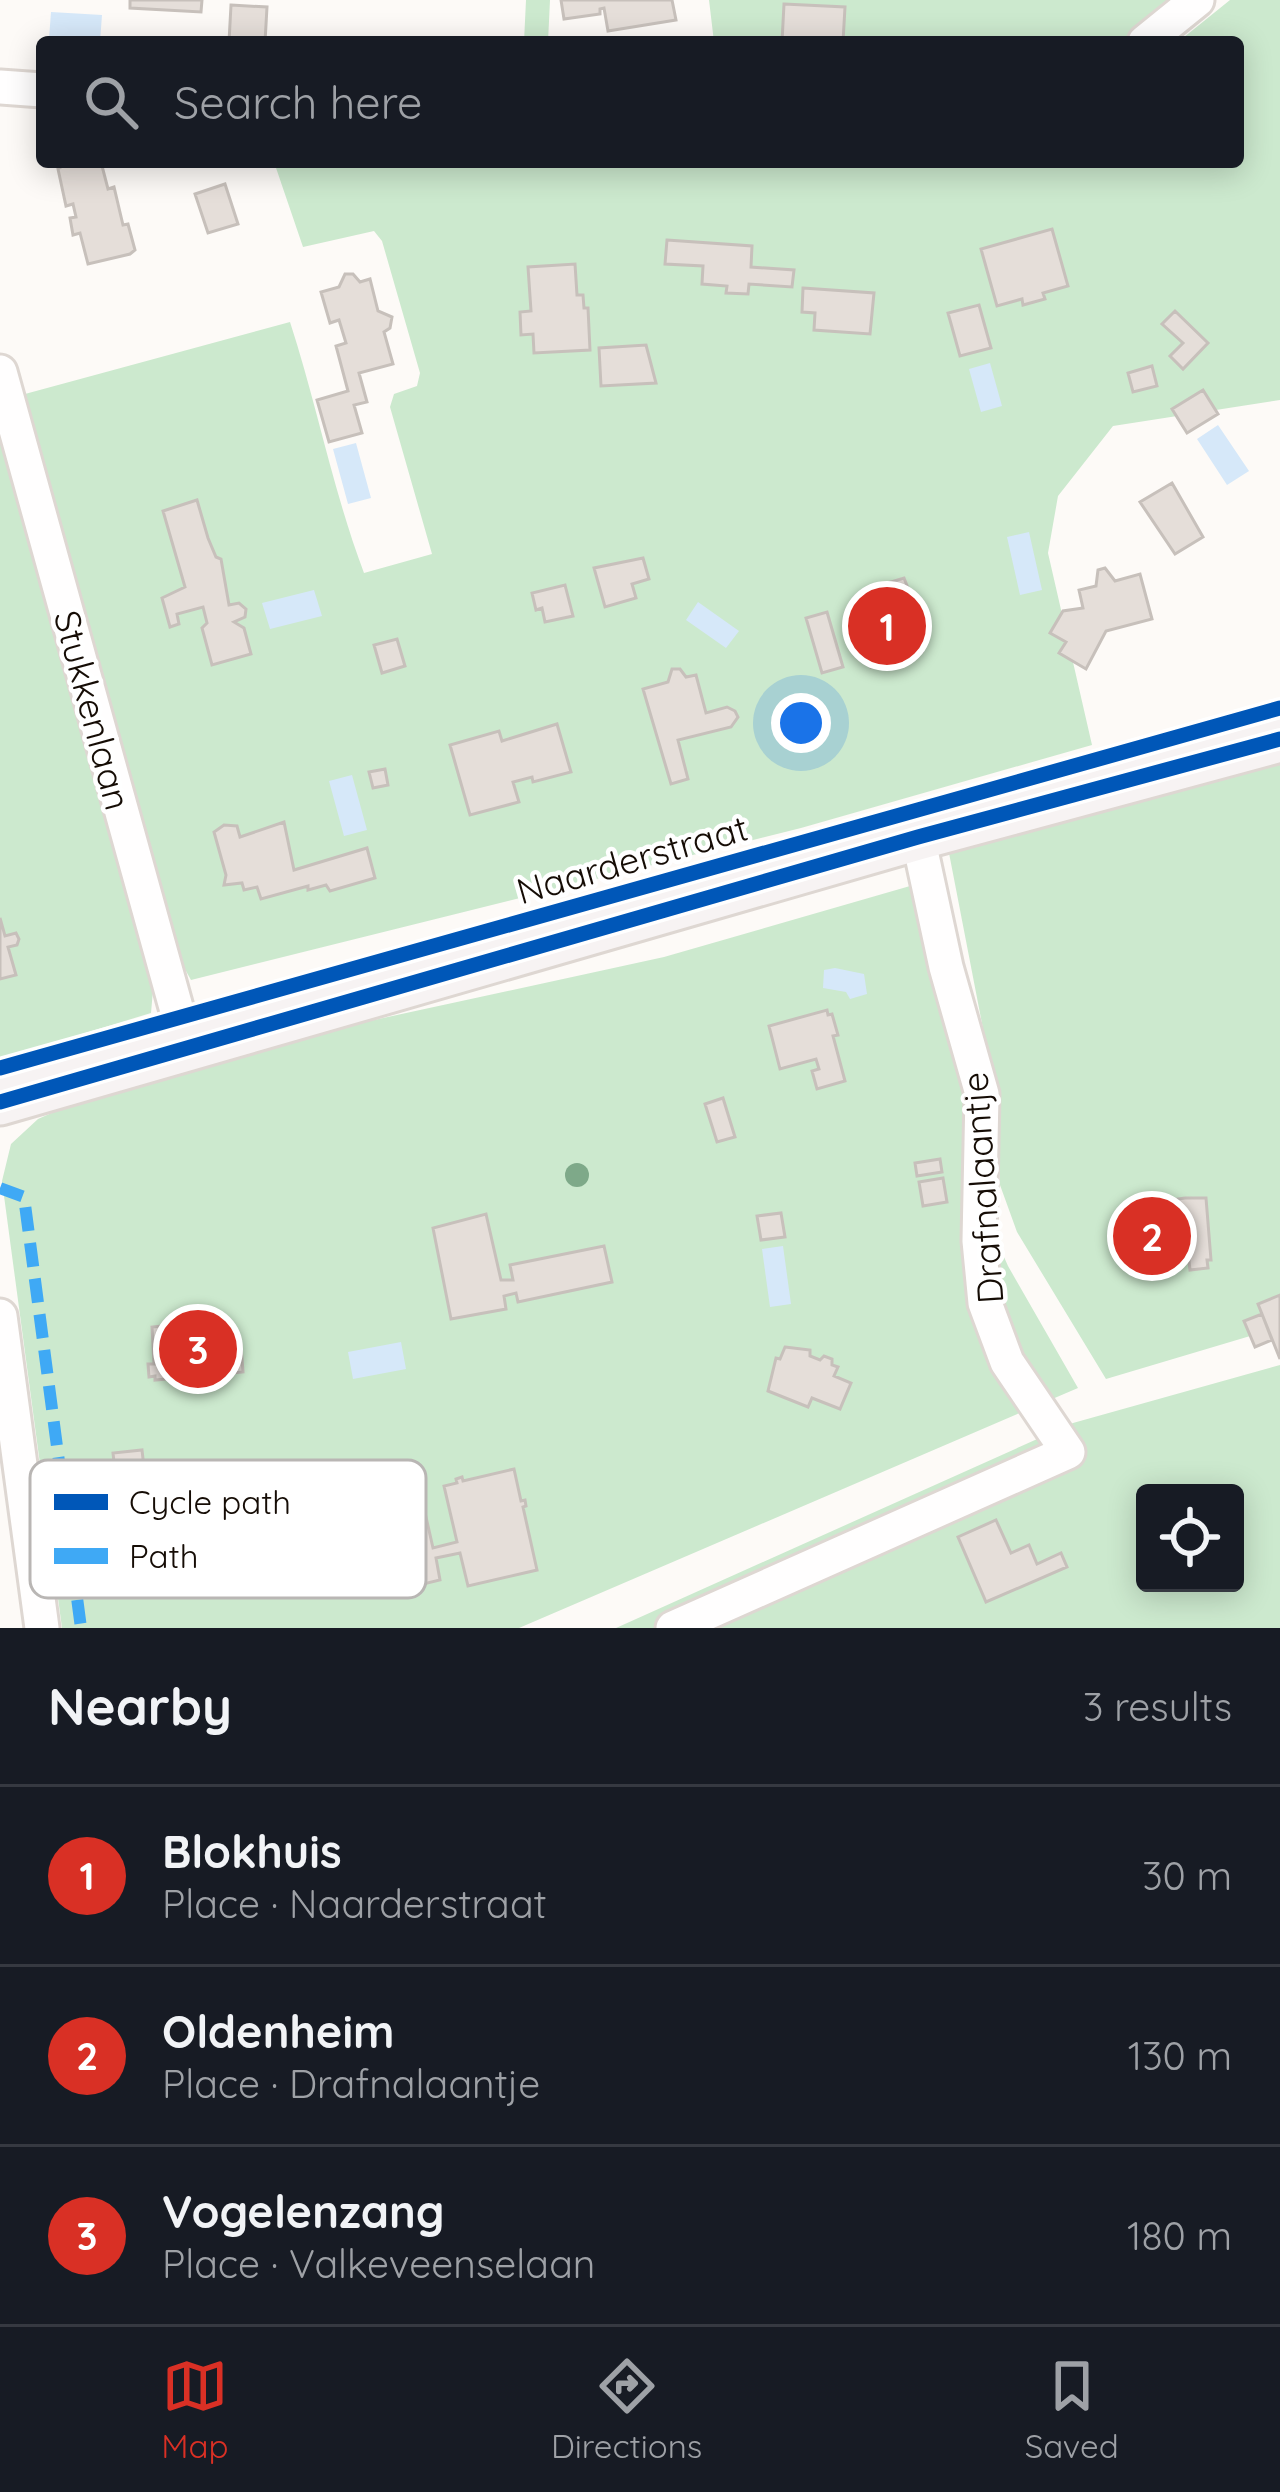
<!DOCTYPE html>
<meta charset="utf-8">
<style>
body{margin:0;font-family:Quicksand,sans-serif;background:#20242c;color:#f1f3f6}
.controls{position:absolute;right:36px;bottom:36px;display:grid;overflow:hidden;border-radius:12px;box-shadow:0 6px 30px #0003}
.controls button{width:108px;height:108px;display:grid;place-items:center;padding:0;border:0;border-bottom:3px solid #363941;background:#171b24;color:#f1f3f6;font:60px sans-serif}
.you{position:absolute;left:801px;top:723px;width:42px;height:42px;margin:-30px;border:9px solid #fff;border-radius:50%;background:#1a73e8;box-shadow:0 0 0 18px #1a73e833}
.badge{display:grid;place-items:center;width:78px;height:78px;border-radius:50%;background:#d93025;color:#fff;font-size:39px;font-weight:700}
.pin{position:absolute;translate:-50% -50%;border:6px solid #fff;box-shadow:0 3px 12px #0006}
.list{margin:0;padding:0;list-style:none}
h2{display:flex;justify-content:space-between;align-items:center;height:156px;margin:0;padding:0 48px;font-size:51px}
h2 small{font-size:39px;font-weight:400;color:#9ea1a6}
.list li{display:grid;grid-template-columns:78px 1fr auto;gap:36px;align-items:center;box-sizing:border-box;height:180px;padding:0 48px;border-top:3px solid #363941}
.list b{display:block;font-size:45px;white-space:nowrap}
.list p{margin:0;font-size:39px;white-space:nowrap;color:#9ea1a6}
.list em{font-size:39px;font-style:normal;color:#9ea1a6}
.icon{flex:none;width:66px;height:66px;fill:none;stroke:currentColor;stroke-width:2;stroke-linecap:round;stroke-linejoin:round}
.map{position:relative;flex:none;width:1280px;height:1628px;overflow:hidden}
.search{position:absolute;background:#171b24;box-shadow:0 6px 30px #0003;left:36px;right:36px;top:36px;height:132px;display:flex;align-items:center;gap:30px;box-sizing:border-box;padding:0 42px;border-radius:12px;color:#9ea1a6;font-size:45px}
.sheet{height:696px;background:#171b24}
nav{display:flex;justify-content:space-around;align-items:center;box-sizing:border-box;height:168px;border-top:3px solid #363941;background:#171b24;font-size:33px;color:#9ea1a6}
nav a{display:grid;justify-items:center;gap:6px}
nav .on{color:#d93025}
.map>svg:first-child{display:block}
.green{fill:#cce9ce;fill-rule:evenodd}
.water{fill:#d6e8f9}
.building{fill:#e5ded9;stroke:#c7c0bb;stroke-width:3}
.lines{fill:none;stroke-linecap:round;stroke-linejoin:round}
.street-casing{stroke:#ded7d2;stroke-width:39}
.secondary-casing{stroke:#ded7d2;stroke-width:51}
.street{stroke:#fffefe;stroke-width:33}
.secondary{stroke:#f7f3f3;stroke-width:45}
.quiet{stroke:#3fa9f5;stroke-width:12;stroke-dasharray:24 12;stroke-linecap:butt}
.cycleway-casing{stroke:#fff;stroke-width:22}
.cycleway{stroke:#0057b8;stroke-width:15}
.tree{fill:#7ea989}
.labels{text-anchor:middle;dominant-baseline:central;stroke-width:9;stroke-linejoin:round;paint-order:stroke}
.street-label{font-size:36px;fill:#150c05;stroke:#fff}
.key{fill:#fff;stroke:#b9b6b4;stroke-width:3}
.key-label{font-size:33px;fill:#150c05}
</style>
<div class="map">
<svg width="1280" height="1628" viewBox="0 0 1280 1628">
<rect width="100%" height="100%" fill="#fdfaf7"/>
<path class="green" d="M526 0H550L548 42H524Z
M709 0H1184L1126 42H714Z
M1230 0H1280V400L1113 426 1058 496 1048 553 1092 745 801 828 191 980 182 964 25 394 290 322C317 405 333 491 364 573L432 554 390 407 394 394 417 386 420 373 382 241 374 231 303 247 274 162H826L896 167 970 162H1238V42H1178Z
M0 431 153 990 151 1013 0 1059Z
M1280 760V1327L1106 1379 1017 1232 1000 1185 997 1101 949 853Z
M917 884 961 1041 980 1203 1008 1266 1078 1388 519 1628H62L2 1181 11 1144 38 1119 97 1093 245 1048 664 957Z
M1280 1365V1628H616L1073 1423ZM1145 1493H1235V1583H1145Z"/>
<path class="water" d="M51 12 102 15 100 42 49 39Z
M990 363 1002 406 981 412 969 369Z
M1218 425 1249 471 1227 485 1197 439Z
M356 443 371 498 348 504 333 449Z
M1029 532 1042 590 1020 595 1007 537Z
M314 590 322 616 270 629 262 603Z
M698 602 739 631 726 648 686 620Z
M352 775 367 830 344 836 329 781Z
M835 968 864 974 867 994 850 999 846 992 823 988 824 970Z
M783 1246 791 1304 770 1307 762 1249Z
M401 1342 406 1369 353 1379 348 1352Z"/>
<path class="building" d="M130 0H202L201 12 130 8Z
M561 0H672L676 20 608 31 604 8 600 9V14L564 19Z
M784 4 845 7 843 42H782Z
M231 5 267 7 265 42H229Z
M68 162H101L108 189 114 187 123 225 128 224 135 250 130 254 88 264 80 233 73 235 70 218 76 217 73 204 66 206 58 169Z
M225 184 238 224 208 233 195 194Z
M1052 229 1068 286 1043 293 1045 299 1023 305 1022 299 997 306 981 249Z
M667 240 752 246 751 267 794 270 792 287 749 284 748 294 726 293 727 286 702 284 703 266 665 264Z
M575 264 577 295H583L584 308H588L590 350 534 353 533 334 521 335 520 312 531 311 528 267Z
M345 274H353L360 282 370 279 378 311 392 317 390 328 384 332 393 364 359 373 367 402 354 405 362 433 329 442 317 400 348 391 336 346 346 343 339 320 330 323 321 292 339 287Z
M803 288 874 293 870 334 814 330 815 313 802 312Z
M979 305 991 348 960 356 948 313Z
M1175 311 1208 343 1183 369 1170 356 1183 343 1162 324Z
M646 345 656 383 601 386 599 348Z
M1152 366 1157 386 1133 392 1128 373Z
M1203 390 1218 414 1187 433 1172 409Z
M1172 483 1203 537 1175 554 1140 502Z
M197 500 208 538 216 557 221 559 229 605 239 603 246 609 245 617 234 622 244 628 251 654 212 665 202 628 207 623 203 607 177 614 179 624 170 627 162 598 185 587 163 511Z
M643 558 649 579 632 584 636 598 605 607 594 568Z
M1105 568 1115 581 1140 574 1152 619 1106 631 1086 669 1059 653 1066 642 1050 633 1063 611 1083 608 1079 590 1096 586 1098 570Z
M904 578 913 601 910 607 922 652 871 667 869 658 863 660 858 645 865 644 854 608 868 604 864 590Z
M565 585 573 616 545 622 542 608 536 610 532 593Z
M827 612 843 667 822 673 806 618Z
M397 639 405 666 382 673 374 645Z
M672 669H680L686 677 696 675 706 713 727 707 735 711 738 717 731 727 678 740 688 779 671 784 643 689 668 682Z
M557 724 571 772 533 782 532 777 513 782 519 802 470 815 450 745 499 731 502 741Z
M385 769 388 785 373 788 369 772Z
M284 822 294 870 367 848 375 878 330 891 326 885 308 890V886L261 899 257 887 244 890 242 883 224 885 226 875 214 832 224 825 237 826 240 837Z
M0 918 5 936 16 933 19 939 17 945 8 947 16 975 0 979Z
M827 1010 828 1015 832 1014 838 1035 833 1036 845 1081 817 1089 812 1071 819 1069 816 1059 780 1069 769 1026Z
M723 1098 735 1137 717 1142 705 1104Z
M940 1159 942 1172 917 1176 915 1163Z
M943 1178 947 1202 923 1206 919 1182Z
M1185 1198H1206L1211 1260H1207L1208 1268 1190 1270 1186 1234 1134 1240 1130 1227V1206Z
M781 1213 785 1237 761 1240 757 1216Z
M486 1214 501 1280H513L510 1265 604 1246 612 1282 518 1302 516 1293 504 1296 506 1309 451 1319 433 1228Z
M1280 1295V1359L1258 1304Z
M212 1313 217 1321 223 1320 225 1346 241 1345 243 1372 212 1375 211 1381 190 1384 189 1377 155 1380V1376L149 1377 148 1364H154L152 1327 172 1325 176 1317 185 1316 190 1324 199 1323 203 1314Z
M1262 1314 1272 1340 1255 1347 1244 1321Z
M785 1347 810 1350V1356L820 1360 824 1356 832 1359V1365L838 1367 834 1376 851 1383 840 1409 812 1398 808 1407 768 1391 776 1358 780 1359Z
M142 1450 147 1494 128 1496 132 1525 121 1526 113 1453Z
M514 1469 521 1501 525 1500 526 1506 523 1507 537 1570 468 1586 460 1553 436 1558 440 1580 403 1589 389 1526 426 1517 433 1548 457 1542 444 1486 457 1483 456 1479 462 1477 463 1481Z
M996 1520 1011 1553 1029 1545 1037 1564 1061 1553 1067 1567 986 1602 958 1537Z"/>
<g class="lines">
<defs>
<path id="street" d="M1145 42 1197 0
M0 87 42 90
M0 372 187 1047
M0 1316 42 1628
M673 1628 1068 1452 1007 1362 985 1303 979 1241 982 1094 946 967 918 837"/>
<path id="secondary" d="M0 1102 918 837 1280 739"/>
</defs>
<use href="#street" class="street-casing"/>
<use href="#secondary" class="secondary-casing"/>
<use href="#street" class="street"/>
<use href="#secondary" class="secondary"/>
<path class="quiet" d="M0 1188 24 1197 81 1628"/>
<defs>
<path id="cycleway" d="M0 1068 1280 708
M0 1102 918 837 1280 739"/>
</defs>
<use href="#cycleway" class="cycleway-casing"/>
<use href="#cycleway" class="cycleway"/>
</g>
<circle class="tree" cx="577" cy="1175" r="12"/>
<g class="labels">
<g class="street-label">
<text transform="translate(93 710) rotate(75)">Stukkenlaan</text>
<text transform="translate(632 859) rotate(-16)">Naarderstraat</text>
<text transform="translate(982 1188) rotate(-94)">Drafnalaantje</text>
</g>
</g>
<rect x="30" y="1460" width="396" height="138" rx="18" class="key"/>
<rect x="54" y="1494" width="54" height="16" fill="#0057b8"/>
<rect x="54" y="1548" width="54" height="16" fill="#3fa9f5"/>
<g class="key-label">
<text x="129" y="1514">Cycle path</text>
<text x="129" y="1568">Path</text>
</g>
</svg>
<div class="controls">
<button><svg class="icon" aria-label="locate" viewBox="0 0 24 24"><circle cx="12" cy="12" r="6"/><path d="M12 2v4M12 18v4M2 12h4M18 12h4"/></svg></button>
</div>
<div class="you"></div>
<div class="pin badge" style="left:887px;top:626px">1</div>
<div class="pin badge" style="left:1152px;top:1236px">2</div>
<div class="pin badge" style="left:198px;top:1349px">3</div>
<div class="search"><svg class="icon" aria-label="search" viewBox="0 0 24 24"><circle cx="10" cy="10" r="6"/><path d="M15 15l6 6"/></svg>Search here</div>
</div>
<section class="sheet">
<h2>Nearby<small>3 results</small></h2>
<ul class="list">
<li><span class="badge">1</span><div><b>Blokhuis</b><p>Place · Naarderstraat</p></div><em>30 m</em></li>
<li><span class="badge">2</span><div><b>Oldenheim</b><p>Place · Drafnalaantje</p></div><em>130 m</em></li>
<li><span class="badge">3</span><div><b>Vogelenzang</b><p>Place · Valkeveenselaan</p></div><em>180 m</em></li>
</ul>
</section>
<nav>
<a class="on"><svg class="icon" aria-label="map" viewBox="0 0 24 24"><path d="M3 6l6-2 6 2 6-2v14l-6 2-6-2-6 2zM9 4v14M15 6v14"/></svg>Map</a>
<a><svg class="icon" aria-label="directions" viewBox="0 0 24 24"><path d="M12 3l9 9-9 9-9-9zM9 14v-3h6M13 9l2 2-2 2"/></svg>Directions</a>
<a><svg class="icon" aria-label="saved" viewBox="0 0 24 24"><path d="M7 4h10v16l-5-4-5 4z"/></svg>Saved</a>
</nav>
